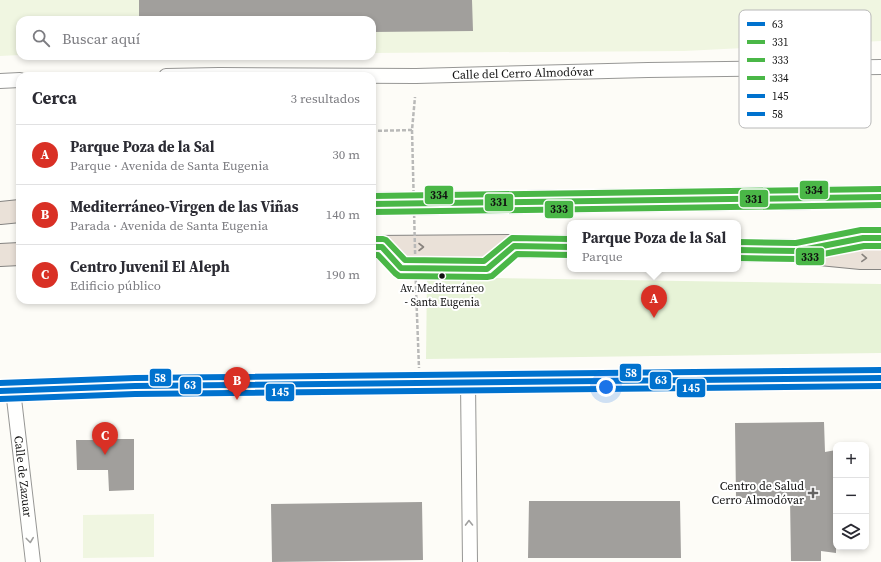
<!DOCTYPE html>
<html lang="es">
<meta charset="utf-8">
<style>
body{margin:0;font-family:"Source Serif 4",serif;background:#f7f7f7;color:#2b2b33}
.controls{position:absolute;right:12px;bottom:12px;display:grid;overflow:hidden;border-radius:8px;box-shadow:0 2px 6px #0003}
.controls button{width:36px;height:36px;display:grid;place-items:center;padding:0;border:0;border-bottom:1px solid #e1e1e2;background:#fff;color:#2b2b33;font:20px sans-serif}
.you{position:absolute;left:606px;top:387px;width:14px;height:14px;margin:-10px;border:3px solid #fff;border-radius:50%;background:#1a73e8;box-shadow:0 0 0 6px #1a73e833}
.badge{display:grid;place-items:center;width:26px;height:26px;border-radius:50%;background:#d93025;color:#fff;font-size:13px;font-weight:700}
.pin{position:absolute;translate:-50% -33px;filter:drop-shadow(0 1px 2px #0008)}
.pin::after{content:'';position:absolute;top:21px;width:14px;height:12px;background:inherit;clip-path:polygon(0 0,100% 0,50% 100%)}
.popup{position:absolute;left:567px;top:220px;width:174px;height:52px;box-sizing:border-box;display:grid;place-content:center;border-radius:8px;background:#fff;filter:drop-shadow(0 1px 3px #0005);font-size:13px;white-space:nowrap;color:#7c7c81}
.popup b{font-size:15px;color:#2b2b33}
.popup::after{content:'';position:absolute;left:50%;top:100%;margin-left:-8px;border:8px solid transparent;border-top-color:#fff}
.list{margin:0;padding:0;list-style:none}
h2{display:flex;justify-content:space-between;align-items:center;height:52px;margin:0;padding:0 16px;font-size:17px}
h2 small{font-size:13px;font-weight:400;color:#7c7c81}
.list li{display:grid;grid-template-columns:26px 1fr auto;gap:12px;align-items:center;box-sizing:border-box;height:60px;padding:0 16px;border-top:1px solid #e1e1e2}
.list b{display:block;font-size:15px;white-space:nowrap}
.list p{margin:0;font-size:13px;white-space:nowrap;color:#7c7c81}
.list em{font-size:13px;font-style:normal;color:#7c7c81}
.icon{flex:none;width:22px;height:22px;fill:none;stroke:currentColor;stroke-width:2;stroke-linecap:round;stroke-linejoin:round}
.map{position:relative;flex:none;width:881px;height:562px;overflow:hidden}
.search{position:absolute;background:#fff;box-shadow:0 2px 6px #0003;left:16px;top:16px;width:360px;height:44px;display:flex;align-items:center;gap:10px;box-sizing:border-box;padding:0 14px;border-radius:12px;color:#7c7c81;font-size:15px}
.panel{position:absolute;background:#fff;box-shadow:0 2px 6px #0003;left:16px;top:72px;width:360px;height:232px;border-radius:12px}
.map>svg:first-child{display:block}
.green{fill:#e7f3d7}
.pitch{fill:#f0f6e1}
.building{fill:#a19f9c}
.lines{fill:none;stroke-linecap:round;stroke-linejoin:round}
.service-casing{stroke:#979795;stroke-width:9}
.minor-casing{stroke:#979795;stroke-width:16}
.motorway-casing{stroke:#858482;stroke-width:24}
.path{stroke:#b9b9b8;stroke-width:2.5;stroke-dasharray:4 2;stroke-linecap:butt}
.service{stroke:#fffffe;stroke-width:7}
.minor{stroke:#fffffe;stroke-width:14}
.motorway{stroke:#eae1d8;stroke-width:22}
.path-bridge{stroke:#b9b9b8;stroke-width:2.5;stroke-dasharray:4 2;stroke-linecap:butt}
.bus-1-casing{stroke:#fff;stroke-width:9}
.bus-2-casing{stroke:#fff;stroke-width:9}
.bus-3-casing{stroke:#fff;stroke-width:9}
.bus-4-casing{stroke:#fff;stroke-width:9}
.bus-5-casing{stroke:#fff;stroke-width:9}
.bus-6-casing{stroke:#fff;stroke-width:9}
.bus-1{stroke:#0072ce;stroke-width:6}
.bus-2{stroke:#4ab747;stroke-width:6}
.bus-3{stroke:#4ab747;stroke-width:6}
.bus-4{stroke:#4ab747;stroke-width:6}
.bus-5{stroke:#0072ce;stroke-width:6}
.bus-6{stroke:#0072ce;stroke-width:6}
.oneway{stroke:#88837e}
.oneway2{stroke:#a0a09f}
.bus-dot{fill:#111;stroke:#fff;stroke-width:1.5}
.poi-dot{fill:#646362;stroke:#fff;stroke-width:1.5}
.labels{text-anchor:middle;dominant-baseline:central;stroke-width:4;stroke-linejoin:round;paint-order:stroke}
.bus-label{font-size:11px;fill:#111;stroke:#fff}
.street-label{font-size:12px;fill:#111;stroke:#fff}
.poi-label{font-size:12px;fill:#111;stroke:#fff;text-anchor:end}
.key{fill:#fff;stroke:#b8b8b8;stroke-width:1}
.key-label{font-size:11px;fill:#111}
.line-badge{stroke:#fff;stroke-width:1.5}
.badge-label{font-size:11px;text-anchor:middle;font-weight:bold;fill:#fff}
.pale-badge-label{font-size:11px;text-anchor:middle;font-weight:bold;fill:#111}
</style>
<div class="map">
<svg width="881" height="562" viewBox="0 0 881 562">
<rect width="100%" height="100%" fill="#fdfcf7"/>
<path class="green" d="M427 277 881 284V353L426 359Z"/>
<path class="pitch" d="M0 0H881V41L684 51 372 53V20H20V55L0 56Z
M154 514V557L83 558V515Z"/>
<path class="building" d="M139 0H472L473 31 372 32V20H139Z
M824 422 825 452 836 450V553L821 551V561H791L790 498H736L735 423Z
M97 437H113V439H134V490L109 491 108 470H77L76 440H97Z
M529 501H680L681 558H528Z
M422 502 423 560 272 562 271 504Z"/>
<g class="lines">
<defs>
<path id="service" d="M386 252 401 268 487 269 507 252"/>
<g id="minor">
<path id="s1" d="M166 76 219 75 416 76 648 70 881 67"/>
<path d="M0 81 20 80"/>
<path d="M468 383 470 562"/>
<path id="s2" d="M13 390 33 562"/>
<path d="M0 391 135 386 468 383 647 380 881 378"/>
</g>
<path id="motorway" d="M372 204 881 197
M0 213 20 211
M372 247 514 246 570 247
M738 250 797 251 863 238H881
M820 254 861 258H881
M0 255 20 254"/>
</defs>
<use href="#service" class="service-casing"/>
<use href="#minor" class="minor-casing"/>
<use href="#motorway" class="motorway-casing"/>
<path class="path" d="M372 131 412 130 415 97
M416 289 419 368"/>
<use href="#service" class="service"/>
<use href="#minor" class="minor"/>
<use href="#motorway" class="motorway"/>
<path class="path-bridge" d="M412 130 416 289"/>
<defs>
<path id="bus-1" d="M0 391 135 386 881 378"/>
<path id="bus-2" d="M372 204 881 197
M372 247H382L401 268 487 269 514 246 570 247
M738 250 797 251 863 238H881"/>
<path id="bus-3" d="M372 212 881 205
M372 255H378L395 273 399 276 487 277 492 276 517 254 570 255
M738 258 798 259 864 246H881"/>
<path id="bus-4" d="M372 196 881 189
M372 239H383L386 240 405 260 484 261 512 238 570 239
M738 242 796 243 861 230H881"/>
<path id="bus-5" d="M0 399 135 394 881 386"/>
<path id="bus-6" d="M0 383 135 378 881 370"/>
</defs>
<use href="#bus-1" class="bus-1-casing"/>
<use href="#bus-2" class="bus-2-casing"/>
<use href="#bus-3" class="bus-3-casing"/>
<use href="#bus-4" class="bus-4-casing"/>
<use href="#bus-5" class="bus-5-casing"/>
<use href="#bus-6" class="bus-6-casing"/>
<use href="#bus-1" class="bus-1"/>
<use href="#bus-2" class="bus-2"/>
<use href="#bus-3" class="bus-3"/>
<use href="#bus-4" class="bus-4"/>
<use href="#bus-5" class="bus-5"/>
<use href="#bus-6" class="bus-6"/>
</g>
<defs><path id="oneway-chevron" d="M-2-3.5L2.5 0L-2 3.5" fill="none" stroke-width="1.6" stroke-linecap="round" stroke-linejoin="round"/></defs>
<g class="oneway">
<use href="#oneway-chevron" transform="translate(421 247)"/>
<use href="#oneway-chevron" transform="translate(864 258) rotate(2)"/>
</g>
<g class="oneway2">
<use href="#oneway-chevron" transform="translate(469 523) rotate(-91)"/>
<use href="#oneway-chevron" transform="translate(30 540) rotate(83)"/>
</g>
<circle class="bus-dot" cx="442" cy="276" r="3.5"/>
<path class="poi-dot" d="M811 487h4v4h4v4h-4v4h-4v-4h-4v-4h4z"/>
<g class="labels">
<g class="bus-label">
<text x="442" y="288">Av. Mediterráneo<tspan x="442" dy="14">- Santa Eugenia</tspan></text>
</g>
<g class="street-label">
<text stroke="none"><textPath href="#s1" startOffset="357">Calle del Cerro Almodóvar</textPath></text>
<text stroke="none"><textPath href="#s2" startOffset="87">Calle de Zazuar</textPath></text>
</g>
<g class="poi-label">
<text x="804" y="486">Centro de Salud<tspan x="804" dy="14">Cerro Almodóvar</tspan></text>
</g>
</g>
<rect x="739" y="10" width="132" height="118" rx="6" class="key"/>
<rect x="747" y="22" width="18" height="4" fill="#0072ce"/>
<rect x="747" y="40" width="18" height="4" fill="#4ab747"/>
<rect x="747" y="58" width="18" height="4" fill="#4ab747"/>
<rect x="747" y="76" width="18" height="4" fill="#4ab747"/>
<rect x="747" y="94" width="18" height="4" fill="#0072ce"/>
<rect x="747" y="112" width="18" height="4" fill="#0072ce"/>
<g class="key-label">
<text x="772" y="28">63</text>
<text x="772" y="46">331</text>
<text x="772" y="64">333</text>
<text x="772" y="82">334</text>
<text x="772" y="100">145</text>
<text x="772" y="118">58</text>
</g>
<g class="line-badge">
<rect x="799" y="180" width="30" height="20" rx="4" fill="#4ab747"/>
<rect x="424" y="185" width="30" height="20" rx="4" fill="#4ab747"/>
<rect x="739" y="189" width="30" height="19" rx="4" fill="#4ab747"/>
<rect x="484" y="193" width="30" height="19" rx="4" fill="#4ab747"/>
<rect x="544" y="200" width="30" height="19" rx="4" fill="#4ab747"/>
<rect x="795" y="247" width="30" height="19" rx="4" fill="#4ab747"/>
<rect x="619" y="363" width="23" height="19" rx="4" fill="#0072ce"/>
<rect x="149" y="368" width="23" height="19" rx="4" fill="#0072ce"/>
<rect x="649" y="371" width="23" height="19" rx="4" fill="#0072ce"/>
<rect x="179" y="376" width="23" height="19" rx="4" fill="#0072ce"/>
<rect x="676" y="378" width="30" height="20" rx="4" fill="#0072ce"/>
<rect x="265" y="383" width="30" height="19" rx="4" fill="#0072ce"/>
</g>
<g class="badge-label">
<text x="631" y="377">58</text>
<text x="160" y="382">58</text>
<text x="661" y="384">63</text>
<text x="190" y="389">63</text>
<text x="691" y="392">145</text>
<text x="280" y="396">145</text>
</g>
<g class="pale-badge-label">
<text x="814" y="194">334</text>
<text x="439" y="199">334</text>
<text x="754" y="203">331</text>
<text x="499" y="206">331</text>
<text x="559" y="213">333</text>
<text x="810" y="261">333</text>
</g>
</svg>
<div class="controls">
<button>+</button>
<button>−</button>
<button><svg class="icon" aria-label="layers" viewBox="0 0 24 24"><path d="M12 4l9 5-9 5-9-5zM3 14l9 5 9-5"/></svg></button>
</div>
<div class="you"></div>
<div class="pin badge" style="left:654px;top:318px">A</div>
<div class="popup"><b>Parque Poza de la Sal</b>Parque</div>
<div class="pin badge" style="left:237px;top:400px">B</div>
<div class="pin badge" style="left:105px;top:455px">C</div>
<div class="search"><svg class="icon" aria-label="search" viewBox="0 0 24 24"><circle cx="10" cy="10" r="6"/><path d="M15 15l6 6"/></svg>Buscar aquí</div>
<section class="panel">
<h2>Cerca<small>3 resultados</small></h2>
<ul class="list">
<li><span class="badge">A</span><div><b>Parque Poza de la Sal</b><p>Parque · Avenida de Santa Eugenia</p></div><em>30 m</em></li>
<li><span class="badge">B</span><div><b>Mediterráneo-Virgen de las Viñas</b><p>Parada · Avenida de Santa Eugenia</p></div><em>140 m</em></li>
<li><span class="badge">C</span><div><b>Centro Juvenil El Aleph</b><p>Edificio público</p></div><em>190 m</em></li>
</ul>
</section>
</div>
